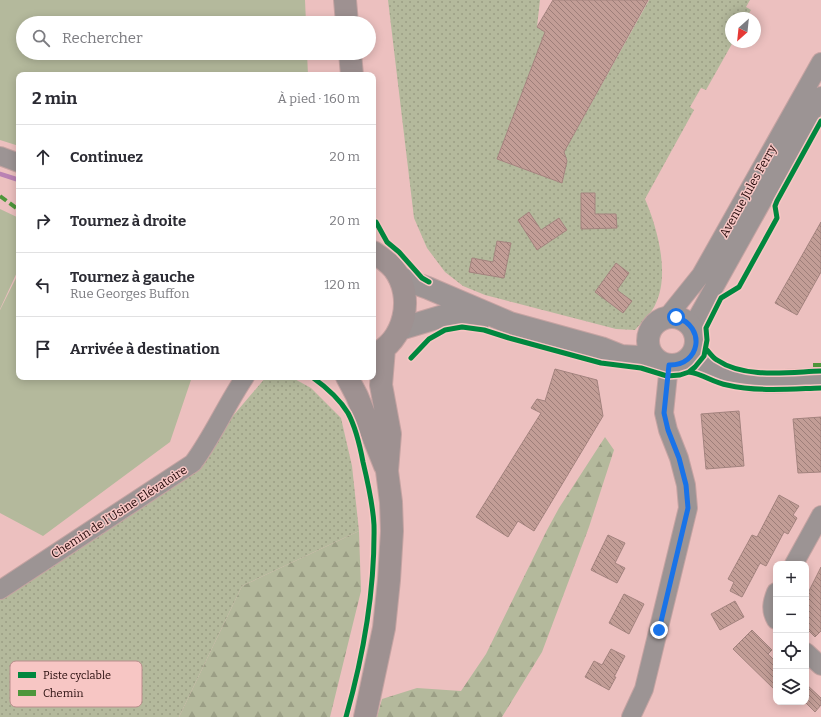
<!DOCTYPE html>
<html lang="fr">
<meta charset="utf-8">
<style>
body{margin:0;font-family:Bitter,serif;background:#f2f2f3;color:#2b2b33}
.controls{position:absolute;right:12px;bottom:12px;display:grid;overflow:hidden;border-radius:8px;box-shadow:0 2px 10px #0003}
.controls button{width:36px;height:36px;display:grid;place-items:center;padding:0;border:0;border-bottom:1px solid #e1e1e2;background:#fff;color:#2b2b33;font:20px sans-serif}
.compass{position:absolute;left:725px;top:12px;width:36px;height:36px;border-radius:50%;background:#fff;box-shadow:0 2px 10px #0003;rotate:207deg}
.stop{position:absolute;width:12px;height:12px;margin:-9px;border:3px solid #1a73e8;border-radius:50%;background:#fff}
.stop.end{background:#1a73e8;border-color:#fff;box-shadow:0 1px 4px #0008}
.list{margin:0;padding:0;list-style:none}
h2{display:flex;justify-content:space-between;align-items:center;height:52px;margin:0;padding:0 16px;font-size:17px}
h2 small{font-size:13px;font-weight:400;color:#7c7c81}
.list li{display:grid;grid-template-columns:26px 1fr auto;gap:12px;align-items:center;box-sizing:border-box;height:64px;padding:0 16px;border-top:1px solid #e1e1e2}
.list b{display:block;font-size:15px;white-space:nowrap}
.list p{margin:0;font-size:13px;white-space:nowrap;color:#7c7c81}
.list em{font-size:13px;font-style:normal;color:#7c7c81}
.icon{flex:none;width:22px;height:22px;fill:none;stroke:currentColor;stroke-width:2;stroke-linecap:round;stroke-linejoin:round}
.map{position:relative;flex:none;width:821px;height:717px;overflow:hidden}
.search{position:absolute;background:#fff;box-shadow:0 2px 10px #0003;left:16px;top:16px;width:360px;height:44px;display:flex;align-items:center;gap:10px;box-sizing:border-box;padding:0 14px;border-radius:22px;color:#7c7c81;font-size:15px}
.panel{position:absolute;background:#fff;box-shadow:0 2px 10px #0003;left:16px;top:72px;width:360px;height:308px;border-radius:8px}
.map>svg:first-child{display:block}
.green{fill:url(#green-dots)}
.forest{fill:url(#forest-firs)}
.pitch{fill:#b4b99c}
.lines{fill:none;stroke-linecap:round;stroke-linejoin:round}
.stream{stroke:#ba82b4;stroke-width:4.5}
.building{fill:url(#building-back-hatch);stroke:#a3837e}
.minor-casing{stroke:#c5a3a2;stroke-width:20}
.tertiary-casing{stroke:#c5a3a2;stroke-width:24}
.secondary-casing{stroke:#c5a3a2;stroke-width:24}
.minor{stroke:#9c9494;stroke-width:18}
.tertiary{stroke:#9c9494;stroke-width:22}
.secondary{stroke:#9e9191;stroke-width:22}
.quiet{stroke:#4e963b;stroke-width:4;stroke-dasharray:8 4;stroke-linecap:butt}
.cycleway-casing{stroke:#f7c6c4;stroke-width:8}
.cycleway{stroke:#00873e;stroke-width:5}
.route{stroke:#1a73e8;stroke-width:5}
.labels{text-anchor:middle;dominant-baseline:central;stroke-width:3;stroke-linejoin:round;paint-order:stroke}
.street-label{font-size:12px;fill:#260b0b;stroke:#f7c6c4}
.key{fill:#f7c6c4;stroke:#b88e8c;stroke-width:1}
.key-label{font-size:11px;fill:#260b0b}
</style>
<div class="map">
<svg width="821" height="717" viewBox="0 0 821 717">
<defs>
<pattern id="green-dots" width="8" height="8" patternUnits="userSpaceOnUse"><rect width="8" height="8" fill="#b4b99c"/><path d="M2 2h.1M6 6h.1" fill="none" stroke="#9b9e85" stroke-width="1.8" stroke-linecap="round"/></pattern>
<pattern id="forest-firs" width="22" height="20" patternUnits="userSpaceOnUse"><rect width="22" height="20" fill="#b4b99c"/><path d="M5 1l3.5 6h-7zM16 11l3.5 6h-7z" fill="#9b9e85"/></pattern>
<pattern id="building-back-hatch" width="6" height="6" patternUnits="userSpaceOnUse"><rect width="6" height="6" fill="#c29d96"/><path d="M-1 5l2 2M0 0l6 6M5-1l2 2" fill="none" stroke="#9d7e79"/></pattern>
</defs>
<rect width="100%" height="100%" fill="#ecc0bf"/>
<path class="green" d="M388 0H540L537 27 545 32 497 159 562 183 567 161 564 152 649 0H750L746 7 751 10 746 18H731V42H733L706 90 701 88 690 107 694 110 645 199C657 227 670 273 656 303 652 313 642 322 635 330L616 329 485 295 463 286 445 272 427 248 414 218Z
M266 377H291L311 388 341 418 352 466 359 531 242 586 179 717H0V590L193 463Z"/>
<path class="forest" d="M605 437 614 450 589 527 542 652 502 717H377L382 699 417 688 461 691 486 654 547 530 559 508Z
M359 531 361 591 330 717H179L242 586Z"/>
<path class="pitch" d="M0 0H305L306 23H23V53H307L308 75H19V146L0 140Z
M0 209 19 218V268L0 309Z
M19 272V377H192L170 442 43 536 0 513V310Z"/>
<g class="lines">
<path class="stream" d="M0 174 19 180"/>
</g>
<path class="building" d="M553 0H648L564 152 567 161 562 183 497 159 545 32 537 27Z
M581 193H595V214H616L617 228 581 229Z
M529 212 541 230 559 218 567 230 537 250 518 220Z
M821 222V272L797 315 775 303Z
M497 241 511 243 504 278 469 272 472 258 493 262Z
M616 263 629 273 617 290 632 301 623 313 595 292Z
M555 369 597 380 603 416 534 531 518 521 508 537 476 517 541 413 531 408 537 399 545 401Z
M739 411 744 466 706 469 701 414Z
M821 417V472L798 473 793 419Z
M779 495 799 506 793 515 797 518 788 534 784 532 766 566 760 563 742 597 730 591 734 582 728 579 752 535 757 537Z
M608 535 625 543 615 563 625 568 617 583 591 570Z
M821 567V631L815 637 806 628V597Z
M624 594 644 604 629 634 609 623Z
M735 601 744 617 720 630 711 614Z
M752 630 772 650 768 654 776 662V691L733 649Z
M611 649 625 656 614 677H616L609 690 585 677 594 661 602 665Z
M806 684 821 698V705L815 712 806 703Z"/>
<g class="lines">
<defs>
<path id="minor" d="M0 156 19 163
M668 316 701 275 821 62
M692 327 821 96
M794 564 821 515
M0 590 193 463C213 436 226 405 245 377
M776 592C772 602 770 610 776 620
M806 652 821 666
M631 717 644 689 688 508 686 485 679 458 668 430 664 413 669 365"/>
<path id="tertiary" d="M400 278 428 288 510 323 601 348 621 356 655 358
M648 341a24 24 0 1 1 48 0a24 24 0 1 1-48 0Z
M400 329 450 314 480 319
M691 356C731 388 773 382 821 379"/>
<path id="secondary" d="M345 0 347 23
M350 53 352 75
M373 252C381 257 388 262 394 269 415 297 405 341 373 355
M347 377 357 396 385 466
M365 717 384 628 389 580 392 531 391 502 387 471 390 434 381 385 384 349"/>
</defs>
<use href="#minor" class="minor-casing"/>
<use href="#tertiary" class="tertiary-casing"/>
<use href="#secondary" class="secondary-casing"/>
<use href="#minor" class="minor"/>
<use href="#tertiary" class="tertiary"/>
<use href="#secondary" class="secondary"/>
<path class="quiet" d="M0 196 19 210
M813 365H821"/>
<defs>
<path id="cycleway" d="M376 222 387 242 399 252 422 278 429 282
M706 349C710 353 713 358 717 360 745 379 789 372 821 371
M411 358 429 339 445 330 462 327 484 330 509 338 601 363 641 368 667 376 680 375 689 372 695 367 704 356 707 340 706 328 721 298 739 287 777 218 775 206 777 201 821 121
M689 372C703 374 714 383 727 385 758 392 790 389 821 388
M312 377C326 387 339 398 348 413 356 428 360 446 363 462 368 483 373 504 374 525 375 588 363 657 346 717"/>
</defs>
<use href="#cycleway" class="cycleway-casing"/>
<use href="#cycleway" class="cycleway"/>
</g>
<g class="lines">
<path class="route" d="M659 630 688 508 686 485 679 458 668 430 664 413 669 365C700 366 707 327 676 317"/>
</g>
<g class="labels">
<g class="street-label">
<text transform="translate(748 191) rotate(-61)">Avenue Jules Ferry</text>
<text transform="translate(119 512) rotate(-33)">Chemin de l'Usine Elévatoire</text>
</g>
</g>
<rect x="10" y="661" width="132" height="46" rx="6" class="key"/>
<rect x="18" y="672" width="18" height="6" fill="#00873e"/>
<rect x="18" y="690" width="18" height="6" fill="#4e963b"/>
<g class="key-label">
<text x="43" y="679">Piste cyclable</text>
<text x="43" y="697">Chemin</text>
</g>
</svg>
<div class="controls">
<button>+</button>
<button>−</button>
<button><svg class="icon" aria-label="locate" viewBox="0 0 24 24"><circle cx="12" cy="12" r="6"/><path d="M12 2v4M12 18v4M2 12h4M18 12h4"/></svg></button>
<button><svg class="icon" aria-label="layers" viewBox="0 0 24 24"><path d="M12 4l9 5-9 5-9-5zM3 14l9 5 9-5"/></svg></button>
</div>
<svg class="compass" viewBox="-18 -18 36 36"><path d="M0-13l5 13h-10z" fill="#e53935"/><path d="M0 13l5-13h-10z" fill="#7c7c81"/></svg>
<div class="stop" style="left:676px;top:317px"></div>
<div class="stop end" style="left:659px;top:630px"></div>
<div class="search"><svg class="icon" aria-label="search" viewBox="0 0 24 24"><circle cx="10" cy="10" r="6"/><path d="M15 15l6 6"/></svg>Rechercher</div>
<section class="panel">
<h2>2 min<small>À pied · 160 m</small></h2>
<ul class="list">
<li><svg class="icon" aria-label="ahead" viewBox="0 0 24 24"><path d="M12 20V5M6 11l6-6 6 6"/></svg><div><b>Continuez</b></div><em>20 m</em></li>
<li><svg class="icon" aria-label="right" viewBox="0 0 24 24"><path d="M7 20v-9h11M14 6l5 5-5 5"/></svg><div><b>Tournez à droite</b></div><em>20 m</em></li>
<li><svg class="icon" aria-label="left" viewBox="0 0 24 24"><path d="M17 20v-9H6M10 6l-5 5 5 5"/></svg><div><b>Tournez à gauche</b><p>Rue Georges Buffon</p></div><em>120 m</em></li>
<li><svg class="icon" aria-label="arrive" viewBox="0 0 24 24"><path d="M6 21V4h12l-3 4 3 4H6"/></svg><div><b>Arrivée à destination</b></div></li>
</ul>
</section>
</div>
